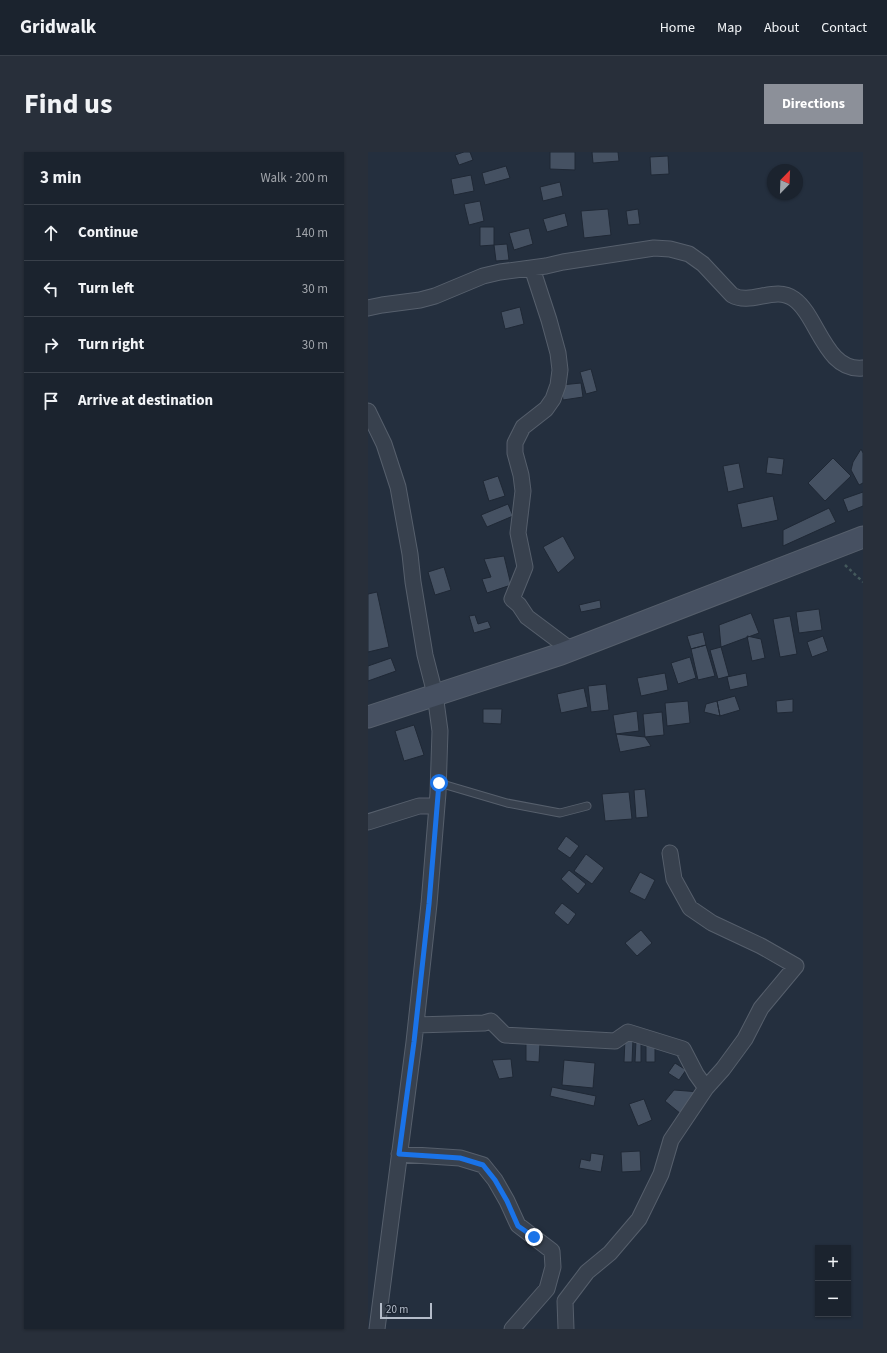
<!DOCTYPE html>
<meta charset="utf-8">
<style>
body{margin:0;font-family:"Source Sans 3",sans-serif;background:#282f3a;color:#f1f3f6}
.controls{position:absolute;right:12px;bottom:12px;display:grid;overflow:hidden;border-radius:0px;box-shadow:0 1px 3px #0004}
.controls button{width:36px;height:36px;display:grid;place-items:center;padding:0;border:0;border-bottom:1px solid #39404a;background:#1b232e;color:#f1f3f6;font:20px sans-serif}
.compass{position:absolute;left:399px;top:12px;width:36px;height:36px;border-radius:50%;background:#1b232e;box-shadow:0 1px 3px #0004;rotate:23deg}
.scale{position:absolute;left:12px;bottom:10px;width:52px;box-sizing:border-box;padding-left:4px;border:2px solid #b4bcc9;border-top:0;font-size:11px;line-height:14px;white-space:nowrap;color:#b4bcc9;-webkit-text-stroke:3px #1d2633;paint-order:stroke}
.stop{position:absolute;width:12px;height:12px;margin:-9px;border:3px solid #1a73e8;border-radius:50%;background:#fff}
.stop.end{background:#1a73e8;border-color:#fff;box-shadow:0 1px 4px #0008}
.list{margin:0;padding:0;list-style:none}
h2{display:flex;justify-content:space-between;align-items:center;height:52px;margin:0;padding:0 16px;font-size:17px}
h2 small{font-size:13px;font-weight:400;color:#a0a4aa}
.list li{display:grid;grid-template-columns:26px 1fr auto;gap:12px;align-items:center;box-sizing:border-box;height:56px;padding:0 16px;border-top:1px solid #39404a}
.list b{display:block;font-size:15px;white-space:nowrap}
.list em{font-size:13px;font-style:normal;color:#a0a4aa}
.icon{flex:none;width:22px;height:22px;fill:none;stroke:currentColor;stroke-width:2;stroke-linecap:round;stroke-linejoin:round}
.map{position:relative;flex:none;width:495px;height:1177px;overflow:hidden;border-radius:0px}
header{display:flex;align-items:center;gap:24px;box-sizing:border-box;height:56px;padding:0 20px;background:#1b232e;border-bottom:1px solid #39404a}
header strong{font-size:19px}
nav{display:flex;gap:22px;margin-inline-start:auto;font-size:14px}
.intro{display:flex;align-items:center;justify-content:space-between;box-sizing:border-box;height:96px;padding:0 24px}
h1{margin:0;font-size:28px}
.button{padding:10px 18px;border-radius:0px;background:#8c9099;color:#fff;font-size:14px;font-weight:700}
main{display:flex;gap:24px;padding:0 24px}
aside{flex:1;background:#1b232e;border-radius:0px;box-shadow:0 1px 3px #0004}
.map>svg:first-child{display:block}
.building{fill:#455162;stroke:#1f2835}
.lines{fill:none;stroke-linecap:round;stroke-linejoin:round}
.lane-casing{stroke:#565f6c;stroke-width:9}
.street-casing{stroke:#565f6c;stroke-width:17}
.secondary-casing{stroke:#565f6c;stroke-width:23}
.path{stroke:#44595c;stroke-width:2.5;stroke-dasharray:3 3;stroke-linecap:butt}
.lane{stroke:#38414e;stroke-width:7}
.street{stroke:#38414e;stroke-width:15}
.secondary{stroke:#465061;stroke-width:21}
.route{stroke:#1a73e8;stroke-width:5}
</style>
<header>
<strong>Gridwalk</strong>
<nav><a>Home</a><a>Map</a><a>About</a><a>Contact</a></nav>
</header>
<div class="intro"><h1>Find us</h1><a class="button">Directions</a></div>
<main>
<aside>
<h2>3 min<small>Walk · 200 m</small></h2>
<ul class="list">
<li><svg class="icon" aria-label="ahead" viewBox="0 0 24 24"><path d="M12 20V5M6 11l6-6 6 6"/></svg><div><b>Continue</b></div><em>140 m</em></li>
<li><svg class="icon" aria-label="left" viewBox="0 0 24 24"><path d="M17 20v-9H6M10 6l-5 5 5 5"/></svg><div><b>Turn left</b></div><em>30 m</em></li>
<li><svg class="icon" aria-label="right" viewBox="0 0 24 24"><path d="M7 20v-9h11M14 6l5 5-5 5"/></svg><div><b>Turn right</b></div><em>30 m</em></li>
<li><svg class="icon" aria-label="arrive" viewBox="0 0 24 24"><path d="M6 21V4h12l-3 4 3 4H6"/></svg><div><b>Arrive at destination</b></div></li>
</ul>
</aside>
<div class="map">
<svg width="495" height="1177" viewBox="0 0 495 1177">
<rect width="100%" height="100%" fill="#242f3e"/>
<path class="building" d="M96 0H102L105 8 91 13 87 3Z
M182 0H207V18L182 17Z
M224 0H250L251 9 225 11Z
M300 4 301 22 283 23 282 5Z
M138 14 142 26 117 33 114 21Z
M103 23 106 39 86 43 83 27Z
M192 30 195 44 175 49 172 35Z
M112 49 116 69 101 73 96 52Z
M240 57 243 83 216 86 213 59Z
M270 57 272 72 260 73 258 59Z
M197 61 200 74 179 80 175 67Z
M112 75H126V93L112 94Z
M161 76 165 92 146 98 141 81Z
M139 92 141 108 128 109 126 93Z
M152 155 156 172 137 177 133 160Z
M223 217 229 239 218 242 212 220Z
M213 231 215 245 195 248 193 233Z
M493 297 495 301V331L491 333 483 318 485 310Z
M400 305 416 307 414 323 398 321Z
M465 306 483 324 457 349 440 331Z
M371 311 376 336 360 340 355 314Z
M130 324 137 344 121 349 115 329Z
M495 340V354L480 360 475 347Z
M405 344 410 368 374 376 369 352Z
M140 352 145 364 119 375 113 363Z
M461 356 468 370 415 394V378Z
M195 384 207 406 190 421 175 395Z
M136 404 143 433 119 441 114 427 123 425 116 407Z
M76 415 83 438 67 443 60 420Z
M9 440 21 495 0 500V442Z
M232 448 233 456 213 460 211 453Z
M451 457 454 478 431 481 428 460Z
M383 461 391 481 353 495 351 473Z
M107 463 110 472 120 469 123 476 106 481 101 464Z
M422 464 429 502 412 505 405 467Z
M335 480 338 493 323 497 319 484Z
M379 484 393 487 397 506 384 509Z
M455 484 460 499 444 505 439 490Z
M338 493 347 524 330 528 323 497Z
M353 495 361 524 350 527 342 498Z
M322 505 328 526 310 532 303 511Z
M23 506 28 519 0 529V514Z
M297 521 300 538 273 544 269 526Z
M378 521 380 534 362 538 359 525Z
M238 532 241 558 223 560 220 534Z
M216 536 220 555 193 561 189 542Z
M367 544 372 558 352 564 349 549Z
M425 547V560L409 561 408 549Z
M320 549 322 571 299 574 297 551Z
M349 549 352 564 336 560 338 552Z
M115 557H134L133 572 115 571Z
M269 559 271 579 248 582 245 563Z
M294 560 296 583 277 585 275 562Z
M46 573 56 603 36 609 27 579Z
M248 582 277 585 283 594 252 600Z
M277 637 280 665 268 666 266 638Z
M261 640 264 667 237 669 234 642Z
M198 684 211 694 202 706 189 697Z
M218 702 236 716 224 732 206 719Z
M201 718 218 732 210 742 193 727Z
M272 720 287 728 277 748 261 740Z
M194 751 208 762 200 773 186 761Z
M273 778 284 791 269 804 257 791Z
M257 887H265L264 910H256Z
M268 889H273V910H267Z
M158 890 172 891 171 910 158 909Z
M278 893H287V910H278Z
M143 907 145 925 131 927 124 908Z
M196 908 227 911 225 936 194 933Z
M307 911 318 918 311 928 300 921Z
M184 935 228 944 226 954 182 944Z
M306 938 332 940 313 962 297 949Z
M276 947 284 968 270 974 261 952Z
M272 999 273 1019 254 1020 253 1000Z
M223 1001 236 1003 233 1020 211 1016 213 1007 222 1009Z"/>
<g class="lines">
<defs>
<path id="lane" d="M71 631 139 651 192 661 219 654"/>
<path id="street" d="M164 116 181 168 190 201 192 218 190 233 185 247 178 257 155 275 147 291V301L153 323 155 339 150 381 157 415 144 447 151 453 159 465 203 498
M0 156 14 153 52 148 67 144 115 124 132 120 178 114 195 110 286 96 302 97 321 102 335 112 364 143C383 154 407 133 426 147 450 164 457 220 495 216
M0 259 16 292 30 335 42 402 45 430 57 503 67 542 72 579 70 641 61 752 46 890 9 1177
M0 670 51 654H69
M302 701 306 727 322 756 344 771 393 794 428 814 393 856 377 887 355 917 338 936
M48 873 116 871 123 869 137 883 247 889 260 880 315 897 328 922 338 936 303 988 293 1022 271 1067 242 1101 219 1120 197 1149 198 1177
M31 1002 92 1006 115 1013 127 1028 139 1049 150 1073 184 1099 185 1115 179 1137 144 1177"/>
<path id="secondary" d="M0 565 193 502 495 385"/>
</defs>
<use href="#lane" class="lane-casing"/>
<use href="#street" class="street-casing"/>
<use href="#secondary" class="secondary-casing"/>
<path class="path" d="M477 413 495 430"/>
<use href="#lane" class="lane"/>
<use href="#street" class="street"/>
<use href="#secondary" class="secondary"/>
</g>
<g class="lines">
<path class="route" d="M71 631 61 752 46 890 31 1002 92 1006 115 1013 127 1028 139 1049 150 1074 166 1085"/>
</g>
</svg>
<div class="controls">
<button>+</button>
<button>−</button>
</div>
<svg class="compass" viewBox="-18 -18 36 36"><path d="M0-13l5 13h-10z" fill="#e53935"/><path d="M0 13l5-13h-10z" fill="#a0a4aa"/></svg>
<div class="scale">20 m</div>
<div class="stop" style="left:71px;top:631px"></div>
<div class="stop end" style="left:166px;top:1085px"></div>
</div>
</main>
